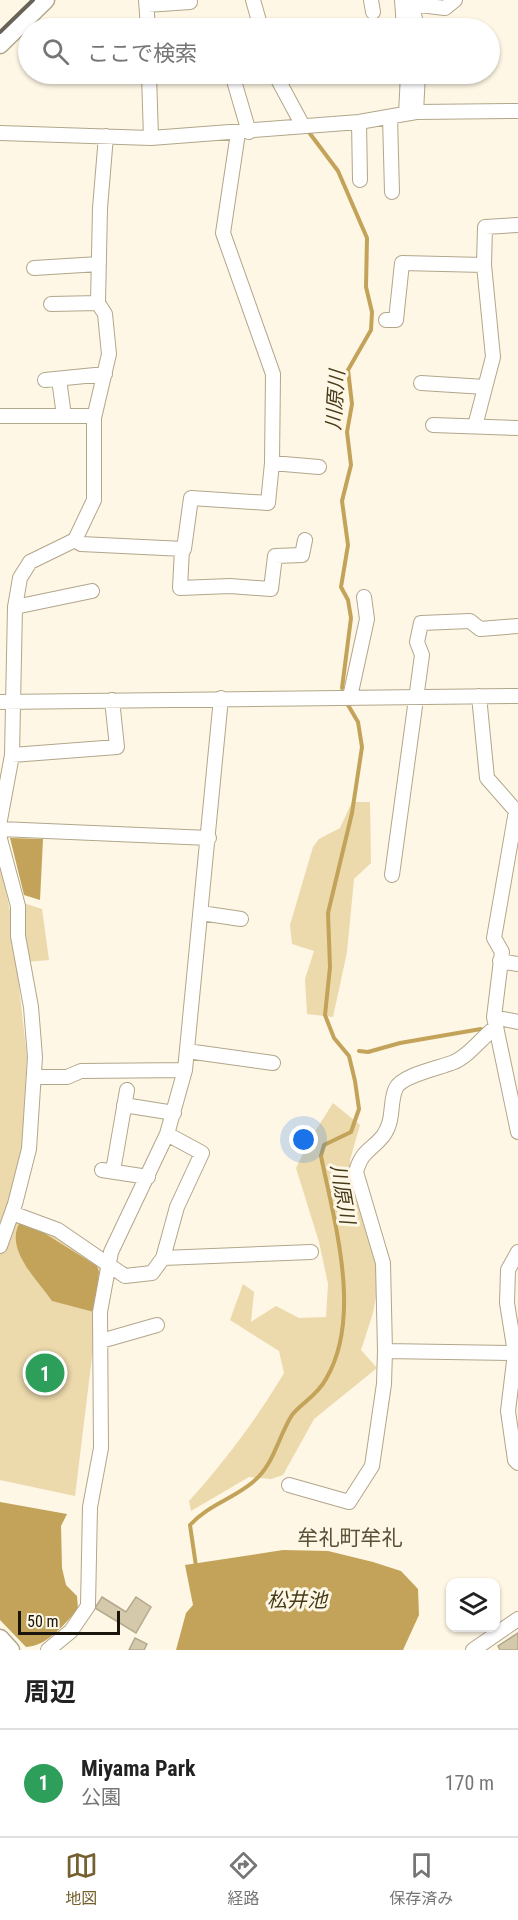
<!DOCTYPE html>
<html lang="ja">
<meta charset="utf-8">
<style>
body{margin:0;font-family:"Roboto Condensed","Noto Sans JP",sans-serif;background:#f2f2f2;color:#222}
.controls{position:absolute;right:18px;bottom:18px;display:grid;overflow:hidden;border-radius:12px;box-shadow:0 2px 4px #0004}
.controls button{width:54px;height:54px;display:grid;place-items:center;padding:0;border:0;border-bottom:2px solid #e0e0e0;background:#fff;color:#222;font:30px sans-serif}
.scale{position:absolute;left:18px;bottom:15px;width:102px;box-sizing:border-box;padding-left:6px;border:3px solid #1a150b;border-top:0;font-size:16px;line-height:21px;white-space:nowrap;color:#1a150b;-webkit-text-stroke:4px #fef7e5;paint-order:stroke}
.you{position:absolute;left:304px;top:1140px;width:21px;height:21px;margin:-15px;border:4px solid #fff;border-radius:50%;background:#1a73e8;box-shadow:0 0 0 9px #1a73e833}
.badge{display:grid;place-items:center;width:39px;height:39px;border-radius:50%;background:#756130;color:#fff;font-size:20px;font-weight:700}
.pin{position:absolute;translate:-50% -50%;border:3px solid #fff;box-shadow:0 2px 6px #0006}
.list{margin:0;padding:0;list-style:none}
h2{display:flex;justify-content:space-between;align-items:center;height:78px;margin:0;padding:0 24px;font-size:26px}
h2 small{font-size:20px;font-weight:400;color:#767676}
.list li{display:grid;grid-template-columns:39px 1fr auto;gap:18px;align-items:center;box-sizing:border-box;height:108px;padding:0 24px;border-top:2px solid #e0e0e0}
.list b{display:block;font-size:22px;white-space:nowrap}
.list p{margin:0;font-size:20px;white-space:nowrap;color:#767676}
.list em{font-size:20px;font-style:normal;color:#767676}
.icon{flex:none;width:33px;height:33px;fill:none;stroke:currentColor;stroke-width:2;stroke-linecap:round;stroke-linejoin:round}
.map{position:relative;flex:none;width:518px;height:1650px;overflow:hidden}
.search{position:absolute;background:#fff;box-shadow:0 2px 4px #0004;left:18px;right:18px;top:18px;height:66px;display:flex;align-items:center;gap:15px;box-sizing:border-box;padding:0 21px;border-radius:33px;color:#767676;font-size:22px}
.sheet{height:186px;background:#fff}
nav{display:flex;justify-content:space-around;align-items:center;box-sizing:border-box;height:84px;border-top:2px solid #e0e0e0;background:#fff;font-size:16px;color:#767676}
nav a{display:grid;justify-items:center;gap:3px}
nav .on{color:#756130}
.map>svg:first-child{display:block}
.green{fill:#ecd9ac}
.water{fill:#c2a359}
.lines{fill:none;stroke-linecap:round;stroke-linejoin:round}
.stream{stroke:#c2a359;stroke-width:4}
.building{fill:#d5c9ac;stroke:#b4a88d;stroke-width:1.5}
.minor-casing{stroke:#b2a68b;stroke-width:16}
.tertiary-casing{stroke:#b2a68b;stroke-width:19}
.minor{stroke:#fff;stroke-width:14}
.tertiary{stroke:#fff;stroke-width:16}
.rail{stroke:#696357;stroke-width:4}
.labels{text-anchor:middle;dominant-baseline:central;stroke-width:6;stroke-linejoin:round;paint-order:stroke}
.water-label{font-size:20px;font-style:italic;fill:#473a19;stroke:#fef7e5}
.quarter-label{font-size:21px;fill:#5b5038;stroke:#fef7e5}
</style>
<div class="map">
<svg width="518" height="1650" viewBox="0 0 518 1650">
<rect width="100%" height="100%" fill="#fef7e5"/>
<path class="green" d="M352 802H370L371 863 354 879 347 952 333 1017 307 1014 305 979 314 951 292 944 290 925 313 847 319 839 340 828Z
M0 862 11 916 27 1057 21 1160 9 1218 55 1234 103 1267 75 1496 0 1480Z
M23 903 42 909 49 960 26 962 20 932Z
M333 1103 360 1125 350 1160 352 1182 380 1274 373 1313 361 1350 377 1368 314 1419 283 1475 271 1479 249 1477 191 1511 189 1501C225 1461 256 1420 284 1373L279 1351 230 1320 243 1284 254 1292 251 1322 276 1306 299 1318 326 1317 328 1284 319 1242 296 1168 309 1141Z"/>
<path class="water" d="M10 838 43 839 40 900 24 895Z
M20 1222 44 1233 97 1266 99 1272 94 1312 52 1301C37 1279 4 1249 20 1222Z
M0 1502 67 1514 61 1526 62 1568 66 1585 77 1596 78 1609C64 1625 47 1646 26 1647L0 1620Z
M283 1550 328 1551 373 1562 401 1571 418 1589 419 1615 403 1650H176L186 1613 193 1605 185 1565Z"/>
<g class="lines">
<path class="stream" d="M308 131 338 171 367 238 366 287 372 312 371 330 348 370 352 404 347 432 351 465 342 501 348 545 341 587 348 600 351 618 342 688
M359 1051 368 1052 400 1043 481 1029
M196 1566 190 1525C208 1505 233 1499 253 1482 274 1465 278 1437 292 1415 301 1403 316 1397 326 1379 363 1317 334 1221 321 1156L324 1145 351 1132 359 1109 355 1081 349 1056 334 1038 325 1015 330 967 328 913 352 813 362 747 358 722 348 705"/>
</g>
<path class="building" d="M102 1597 126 1612 136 1597 151 1607 136 1633 95 1608Z
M518 1633V1650H500L498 1646Z
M135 1638 147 1644 144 1650H129Z"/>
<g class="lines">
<defs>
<path id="minor" d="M146 0 148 28
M253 0 261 28
M371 0 373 12
M402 0 404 28
M411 0 417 28
M411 4 445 8 455 0
M147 5 190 2
M149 74 151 138
M232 74 249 132
M275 74 303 126
M416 112 418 74
M406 114 408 74
M390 117 392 192
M359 122 360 180
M0 133 151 138 359 122 416 112 518 111
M34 268 99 264
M51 304 98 303
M386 320H396L402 263 484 265
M59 379 64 416
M45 380 105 374
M421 383 485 387
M0 416H94
M433 425 518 428
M475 426 493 357 484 265 485 227 518 225
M272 463 319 467
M75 540 81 544 184 549 191 498 268 503 272 463 273 374 223 233 238 133
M182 549 180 588 230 586 271 589 275 556 302 555 305 540
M15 607 92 591
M479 696 487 778 516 811 494 938 502 952 494 1017 518 1132
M350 697 367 619 364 597
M0 702 518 696
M12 755 117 747 112 700
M0 820 12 755 15 607 20 578 30 562 75 540 94 500V418L109 354 105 314 98 303 100 208 106 136
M0 829 209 838
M0 839 18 906V936L31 1007 35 1057 29 1149 15 1204 0 1246
M392 875 422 655 417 642 421 623 470 621 480 629 518 626
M201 913 241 919
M500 961 518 964
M494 1017 518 1022
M187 1051 273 1063
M34 1077H67L81 1071 185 1070
M124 1105 174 1113
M102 1170 148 1177
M113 1171 127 1090
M12 1213 58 1230 125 1276 152 1273 163 1258 177 1207 202 1153 167 1134
M518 1252 508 1270 507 1303 515 1353 508 1411 515 1460 518 1463
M163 1258 311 1252
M101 1341 157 1325
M385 1351 515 1353
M289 1485 349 1502 372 1466 384 1384 385 1351 383 1263 356 1172C362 1150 371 1151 383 1136 395 1120 389 1102 396 1088 402 1075 440 1068 454 1062 469 1056 482 1037 496 1027
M48 1650 71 1631 88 1606 90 1507 101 1448 100 1312 111 1252 167 1134 185 1070 221 698
M473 1650 518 1619"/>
<path id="tertiary" d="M0 45 46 0
M0 1638 11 1650"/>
</defs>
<use href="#minor" class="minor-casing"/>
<use href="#tertiary" class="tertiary-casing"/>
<use href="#minor" class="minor"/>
<use href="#tertiary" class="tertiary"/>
<path class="rail" d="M0 32 33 0"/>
</g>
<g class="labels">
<g class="water-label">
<text transform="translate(335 400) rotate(-86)">川原川</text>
<text transform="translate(343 1194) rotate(80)">川原川</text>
<text x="297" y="1600">松井池</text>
</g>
<g class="quarter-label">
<text x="350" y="1538">牟礼町牟礼</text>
</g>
</g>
</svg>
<div class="controls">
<button><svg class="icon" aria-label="layers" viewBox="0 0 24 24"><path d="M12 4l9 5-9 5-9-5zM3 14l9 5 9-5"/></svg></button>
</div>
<div class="scale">50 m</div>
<div class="you"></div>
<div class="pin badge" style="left:45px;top:1373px;background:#2e9e5b">1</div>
<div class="search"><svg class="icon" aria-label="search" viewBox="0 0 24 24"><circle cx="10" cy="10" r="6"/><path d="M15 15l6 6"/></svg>ここで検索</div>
</div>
<section class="sheet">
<h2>周辺<small></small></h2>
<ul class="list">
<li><span class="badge" style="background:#2e9e5b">1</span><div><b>Miyama Park</b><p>公園</p></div><em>170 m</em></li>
</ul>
</section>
<nav>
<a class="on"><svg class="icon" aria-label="map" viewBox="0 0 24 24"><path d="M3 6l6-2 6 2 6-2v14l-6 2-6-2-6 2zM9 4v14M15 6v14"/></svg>地図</a>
<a><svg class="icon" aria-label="directions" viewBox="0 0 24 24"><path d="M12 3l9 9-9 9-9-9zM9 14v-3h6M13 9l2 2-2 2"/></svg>経路</a>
<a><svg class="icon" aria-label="saved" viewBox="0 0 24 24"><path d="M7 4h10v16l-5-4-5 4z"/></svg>保存済み</a>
</nav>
